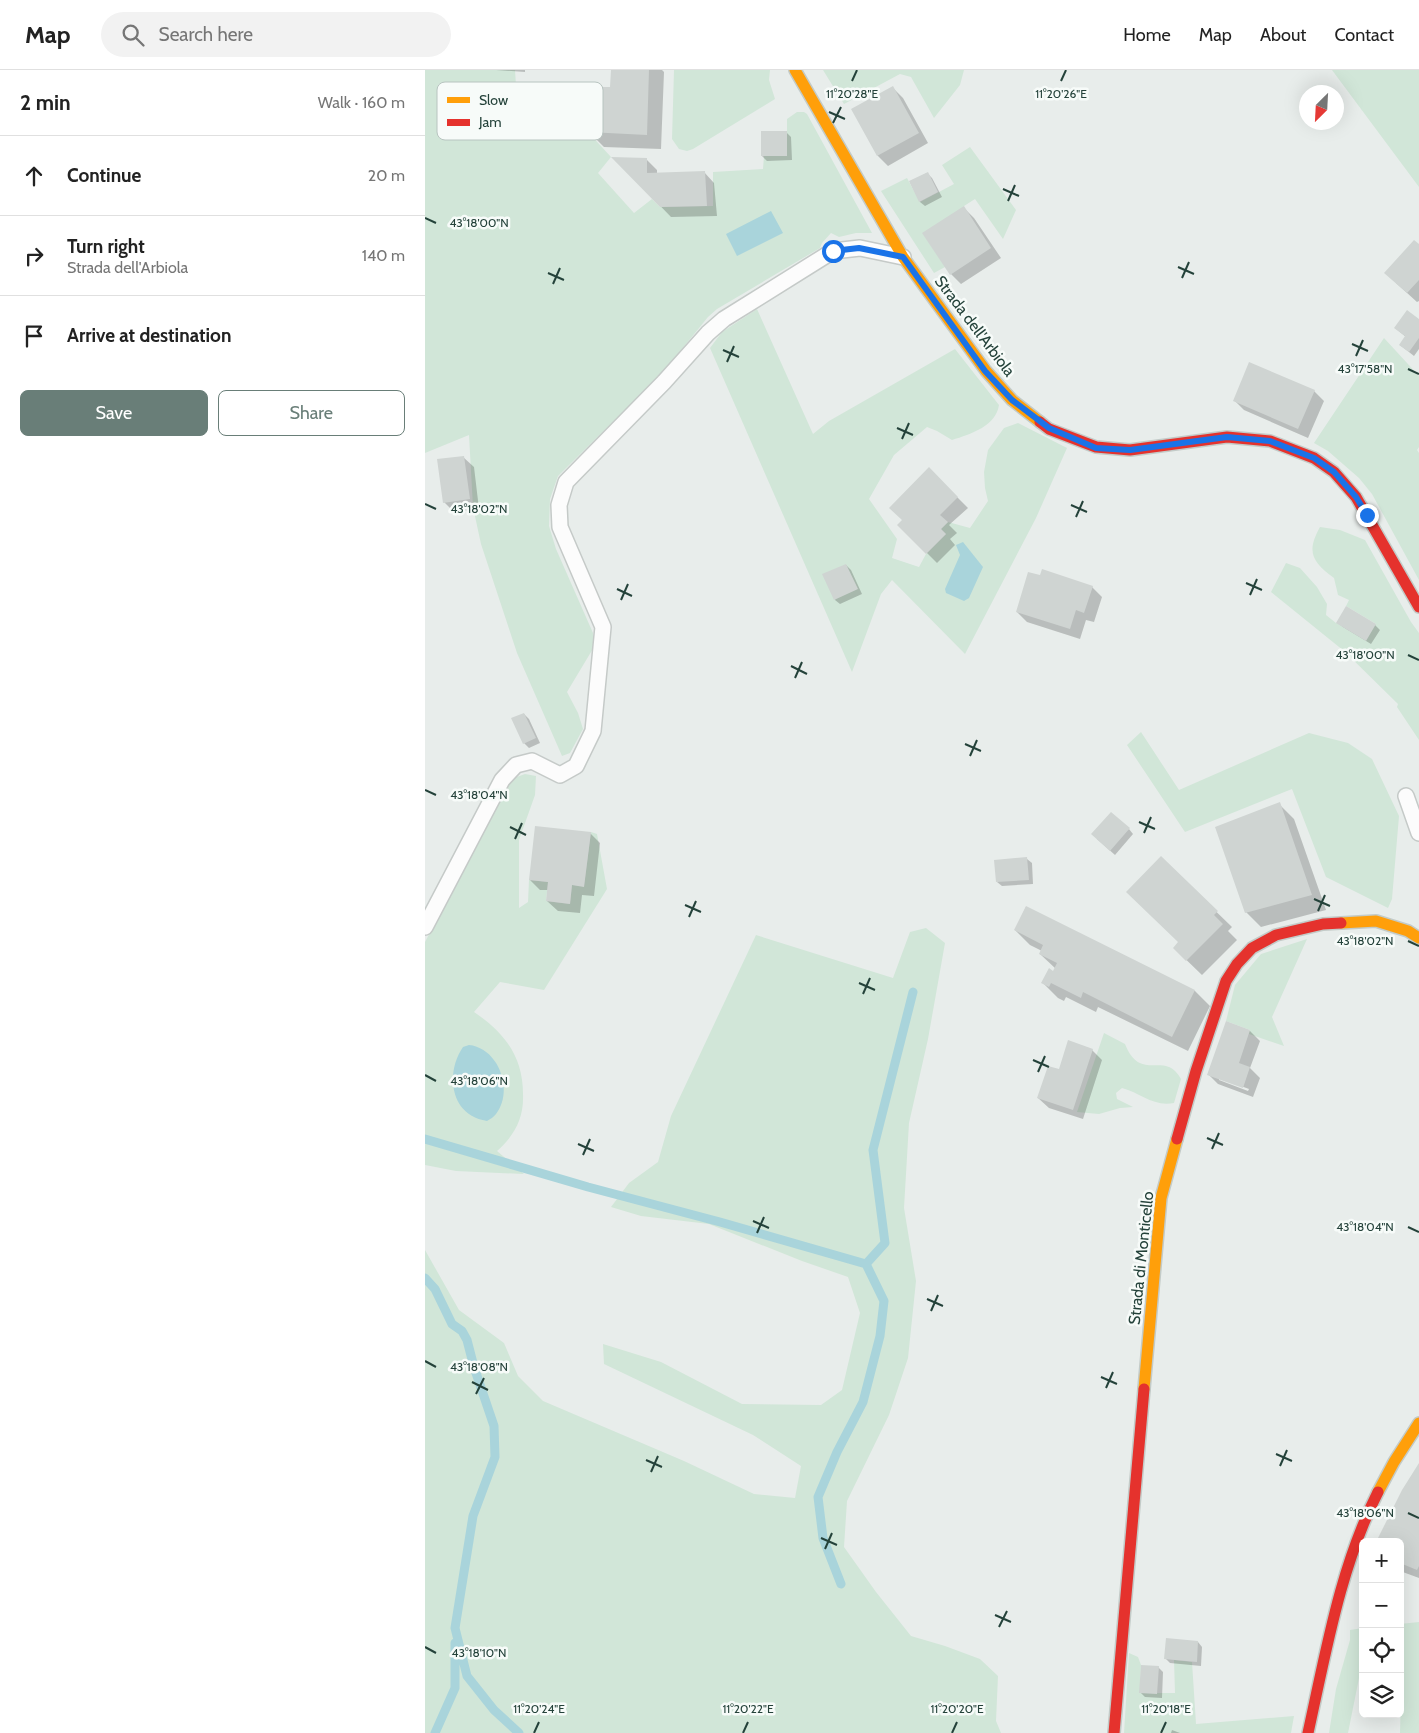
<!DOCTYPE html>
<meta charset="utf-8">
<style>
body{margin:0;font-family:Cabin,sans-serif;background:#f2f2f2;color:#222}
.controls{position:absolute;right:15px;bottom:15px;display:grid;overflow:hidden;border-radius:8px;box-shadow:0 5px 20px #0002}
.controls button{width:45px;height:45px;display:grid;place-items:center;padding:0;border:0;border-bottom:1px solid #e0e0e0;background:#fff;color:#222;font:25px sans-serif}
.compass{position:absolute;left:874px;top:15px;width:45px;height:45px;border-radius:50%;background:#fff;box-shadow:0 5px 20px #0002;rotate:204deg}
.stop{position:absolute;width:15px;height:15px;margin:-11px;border:4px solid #1a73e8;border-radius:50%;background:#fff}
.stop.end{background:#1a73e8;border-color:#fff;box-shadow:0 1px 5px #0008}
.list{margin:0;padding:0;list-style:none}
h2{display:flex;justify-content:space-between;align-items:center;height:65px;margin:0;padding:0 20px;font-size:21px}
h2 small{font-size:16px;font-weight:400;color:#767676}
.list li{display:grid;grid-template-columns:32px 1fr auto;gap:15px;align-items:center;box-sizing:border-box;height:80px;padding:0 20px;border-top:1px solid #e0e0e0}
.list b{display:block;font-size:19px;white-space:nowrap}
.list p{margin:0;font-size:16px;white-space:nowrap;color:#767676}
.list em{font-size:16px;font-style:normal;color:#767676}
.actions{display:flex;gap:10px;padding:15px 20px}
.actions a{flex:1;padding:11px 0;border:1px solid #697e78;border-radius:8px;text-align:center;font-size:18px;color:#697e78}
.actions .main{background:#697e78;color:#fff}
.icon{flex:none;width:28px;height:28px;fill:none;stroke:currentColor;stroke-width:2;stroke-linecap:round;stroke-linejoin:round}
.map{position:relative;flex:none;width:994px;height:1663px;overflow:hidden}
header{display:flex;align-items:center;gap:30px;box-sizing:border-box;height:70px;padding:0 25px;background:#fff;border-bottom:1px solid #e0e0e0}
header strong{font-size:24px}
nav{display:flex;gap:28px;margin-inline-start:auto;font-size:18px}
.search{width:350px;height:45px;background:#f2f2f2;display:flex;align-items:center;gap:12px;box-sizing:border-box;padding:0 18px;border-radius:28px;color:#767676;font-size:19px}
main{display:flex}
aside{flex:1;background:#fff}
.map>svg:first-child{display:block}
.green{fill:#d1e6d8}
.water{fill:#a9d4db}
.shadow{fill:#0003;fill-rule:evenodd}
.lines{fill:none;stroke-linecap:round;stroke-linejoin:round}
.stream{stroke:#a9d4db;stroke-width:9}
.building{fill:#cfd4d2}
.lane-casing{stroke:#c5cac8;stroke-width:18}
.slow-casing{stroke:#c3cbc8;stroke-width:14}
.jam-casing{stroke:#c3cbc8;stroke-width:14}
.lane{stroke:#fcfcfc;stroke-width:15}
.slow{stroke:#ff9f0a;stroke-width:11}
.jam{stroke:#e5322d;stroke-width:11}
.route{stroke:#1a73e8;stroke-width:6}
.ticks{fill:none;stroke:#24423a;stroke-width:2}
.labels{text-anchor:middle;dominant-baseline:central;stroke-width:5;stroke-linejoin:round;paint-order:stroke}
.street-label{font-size:16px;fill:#24423a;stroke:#f7fbf9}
.key{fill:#f7fbf9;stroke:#b8c4c0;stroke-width:1}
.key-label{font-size:14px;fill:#24423a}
.ticks-label{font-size:12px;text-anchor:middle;fill:#24423a;stroke:#f7fbf9;stroke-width:5;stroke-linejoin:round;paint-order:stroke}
</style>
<header>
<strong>Map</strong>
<div class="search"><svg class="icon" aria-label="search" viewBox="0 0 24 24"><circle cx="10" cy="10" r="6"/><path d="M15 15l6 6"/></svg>Search here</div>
<nav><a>Home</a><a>Map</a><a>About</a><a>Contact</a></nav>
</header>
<main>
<aside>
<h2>2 min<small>Walk · 160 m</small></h2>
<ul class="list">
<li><svg class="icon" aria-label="ahead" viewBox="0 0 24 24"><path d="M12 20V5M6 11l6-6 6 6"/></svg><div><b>Continue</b></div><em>20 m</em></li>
<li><svg class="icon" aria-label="right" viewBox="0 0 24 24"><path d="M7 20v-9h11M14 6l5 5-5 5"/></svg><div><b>Turn right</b><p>Strada dell'Arbiola</p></div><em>140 m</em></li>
<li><svg class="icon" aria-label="arrive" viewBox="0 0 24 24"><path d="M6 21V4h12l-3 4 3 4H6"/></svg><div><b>Arrive at destination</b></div></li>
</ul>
<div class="actions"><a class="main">Save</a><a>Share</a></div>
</aside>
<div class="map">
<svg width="994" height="1663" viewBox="0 0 994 1663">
<rect width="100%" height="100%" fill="#e8edeb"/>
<path class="green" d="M0 0H90L94 63 163 62 186 87 173 103 209 143 227 129 235 137 288 136V102L338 99 339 86H362V49L372 42H379L382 44 447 163H431L414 167 406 163 397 173 395 178 292 239 283 247 248 290 220 320 133 406 125 429 124 456 131 479 168 563 169 577 142 622 153 643 158 659 145 683 137 686 92 583 56 474 48 437 44 365 0 383Z
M249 0H345L344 10 350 29 268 79 262 81 254 79 247 69Z
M398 0H539L535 15 509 48 486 7 475 4 419 34Z
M907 0H994V117Z
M545 77 591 140 578 169 550 129 539 136 520 197 509 203 456 121 482 108 495 132 529 114 517 95Z
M332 239 388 364 404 351 530 279 574 335C571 356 546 364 527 370L512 361 502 357 469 385 444 429 472 469 467 488 494 497 501 484 521 464 516 459 523 452 545 458 563 431 560 418 559 402 563 380 579 358 593 353 642 378 611 448 540 584 467 510 456 524 427 602 285 278 297 262Z
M959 268 994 306V377L992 380 994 383V510L947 424 934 408 903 381 889 373Z
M895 457 915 460 940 470 986 552 994 563V670L972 637 973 634 919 581 846 522 861 493 875 498 892 517 902 534 901 545 911 553 951 554 921 536 924 530 913 525 909 508C887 492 881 482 895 457Z
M716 662 754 720 884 663 923 673 947 689 974 746 967 829 963 838 901 807 867 719 760 762 702 675Z
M100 704 111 706 110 725 94 770V838L103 832 104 810 123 812 121 831 145 834 147 815 159 816 166 762 172 764 182 819 119 920 75 912 49 942C80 963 98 987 98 1024 99 1048 90 1065 72 1081L99 1104 31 1101 0 1095V872L86 709Z
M501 858 520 873 503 969 484 1053 479 1138 491 1211 483 1288 464 1345 422 1431 419 1477 451 1522 486 1566 520 1576 555 1589 573 1606 571 1651 576 1663H0V1180L34 1240 79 1273 93 1306 118 1331 259 1391 329 1424 370 1428 376 1396 328 1365 179 1294 178 1274 236 1292 317 1334 396 1335 417 1320 435 1243 423 1207 377 1191 284 1154 216 1146 186 1137 204 1113 233 1092 246 1046 331 865 468 908 485 862Z
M882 869 847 947 859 976 824 964 825 960 801 951 810 915 836 884Z
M679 963 700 974C716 1014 740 979 756 1009L749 1033C728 1037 716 1023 697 1018L691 1023 692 1029 708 1037 695 1038 674 1044 652 1042Z
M994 1552V1663H975L977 1592 975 1591V1554Z
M938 1558V1598L934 1608 923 1663H904L911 1619 925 1570V1560Z
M704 1583 713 1587 716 1595 715 1623H750L749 1590 767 1592 771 1654 869 1646 866 1663H699Z"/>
<path class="water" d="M346 141 358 163 312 186 301 164Z
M538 472 558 497 544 528 539 531 521 523 520 519 535 485 531 475Z
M44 975C74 978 89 1021 71 1044 69 1047 65 1049 62 1051 25 1046 20 1003 38 977Z"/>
<path class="shadow" d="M71 0H100V2Z
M187 0H237L239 2 236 79 179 77 164 62 186 19Z
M468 18 478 28 503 73 463 96 453 86 428 40Z
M361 62 366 67 367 90 342 91 337 86Z
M189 88 222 90 232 100V104L279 102 289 113 292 146 246 147Z
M502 103 507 108 517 127 500 136 495 132 485 112Z
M539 138 549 148 576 188 536 214 526 204Z
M994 176V231L992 232 971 213Z
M994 250V279L989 286 975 275 981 267 970 258Z
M889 321 899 331 883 368 819 340 809 330Z
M38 387 49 397 54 439 29 442 19 432Z
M504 399 543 438 524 455 532 463 525 469 530 475 512 493 474 455 478 450Z
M421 495 426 500 437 524 415 534 410 530Z
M667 517 677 527 669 552 661 550 655 569 602 552 592 542Z
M913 553 950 555 955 560 946 574 918 557Z
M99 644 104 649 115 673 104 678 99 673Z
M854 734 869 749 901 840 836 857 821 842Z
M704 759 708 764 690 785 672 769Z
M165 763 175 773 169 826 157 825 155 843 133 841 122 831 124 820H115L105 810Z
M736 788 807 857 803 861 812 870 777 905 749 878 755 872Z
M602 789 607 793 608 814 577 816 572 812Z
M601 837 770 921 785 936 763 981 673 937 671 942 641 927 639 931 633 928 618 913 631 899 615 884 617 881 605 875 590 860Z
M802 953 825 961 835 971 825 998 835 1008 828 1027 793 1014 783 1004ZM794 1008 824 1019 823 1021 794 1010Z
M667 980 677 990 658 1049 624 1038 613 1028Z
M994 1395V1508L975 1501V1472Z
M773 1572 777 1577 776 1596 745 1593 741 1589Z
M733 1597 738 1602 737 1628 720 1627 715 1622Z
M747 1660 755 1663H746Z"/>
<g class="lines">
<path class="stream" d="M0 1069 163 1117 295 1152 441 1194 459 1231 455 1266 438 1332 412 1382 393 1427 398 1468 416 1514
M441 1194 460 1173 448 1080 488 922
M0 1208 10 1219 27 1254 37 1261 42 1270 49 1297 69 1356 70 1387 48 1446 30 1558 42 1606 69 1640 94 1663
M10 1663 30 1618V1573"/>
</g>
<path class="building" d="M186 0H224L222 65 163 62 164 17H185Z
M468 16 494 63 452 86 426 39Z
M336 61H362V86H336Z
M186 87 222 88V103L280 101 282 136 235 137Z
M503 102 513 122 494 132 484 111Z
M539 136 566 178 525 205 497 163Z
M989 170 994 174V210L982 223 959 203Z
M982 240 994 249V268L984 282 974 275 980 266 969 258Z
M824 292 890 320 873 359 808 331Z
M39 386 45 429 18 433 12 389Z
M504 397 533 427 515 445 523 452 516 459 521 464 501 484 472 455 477 450 464 438Z
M421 494 433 519 409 530 397 504Z
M617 499 668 516 659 543 651 540 645 559 591 542 603 502 615 505Z
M921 536 951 554 941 571 911 553Z
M99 643 111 668 98 674 86 648Z
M855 732 887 825 820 843 790 757Z
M686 742 705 758 685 781 666 764Z
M110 756 166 762 159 817 147 815 145 834 121 831 123 812 104 810Z
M736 786 793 841 789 845 798 854 761 891 748 878 753 872 701 822Z
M602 787 604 810 571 812 569 790Z
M601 836 770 920 747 967 658 922 656 928 626 913 624 917 616 913 624 898 628 901 632 893 614 884 618 875 589 860Z
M801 951 825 960 814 993 825 997 818 1018 782 1005Z
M643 970 668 979 648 1040 612 1028 623 996 634 999Z
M994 1393V1496L992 1500 975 1493V1472H951L977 1420Z
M741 1568 773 1571 772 1592 739 1589Z
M716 1595 734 1596 732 1624 714 1623Z"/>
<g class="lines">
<defs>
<path id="lane" d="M981 726 994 763
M0 857 77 710 91 695 107 691 135 705 151 696 168 661 178 557 135 457 134 435 141 412 239 312 283 263 299 249 408 181 435 178 478 187"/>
<path id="slow" d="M370 0 478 187 561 301 587 330 615 352
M916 853 951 851 983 861 994 868
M719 1319 736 1128 752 1069
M953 1422 969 1392 994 1353"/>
<path id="jam" d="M615 352 624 359 671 377 705 380 802 367 845 371 889 388 909 402 931 427 994 537
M752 1069 771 1001 801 911 812 894 827 878 851 865 898 854 916 853
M689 1663 719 1319
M883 1663C901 1582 915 1497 953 1422"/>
</defs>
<use href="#lane" class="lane-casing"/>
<use href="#slow" class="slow-casing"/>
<use href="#jam" class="jam-casing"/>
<use href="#lane" class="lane"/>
<use href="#slow" class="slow"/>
<use href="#jam" class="jam"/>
</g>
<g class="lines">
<path class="route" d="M408 181 434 178 478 187 560 301 587 330 624 358 671 378 705 380 802 367 845 371 889 388 909 402 931 427 942 445"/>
</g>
<path class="ticks" d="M427 11 432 0M636 11 641 0M404 42 420 49M408 53 416 37M578 119 594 126M583 131 590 115M0 148 11 153M753 197 769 204M123 203 139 210M757 208 764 192M128 214 135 198M927 274 943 281M298 280 314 287M931 286 938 270M302 292 309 276M983 299 994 304M472 358 488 365M477 369 484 353M0 434 11 439M646 435 662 442M651 447 658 431M821 513 837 520M192 519 207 526M825 525 832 509M196 530 203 514M983 585 994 590M366 596 382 604M370 608 377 592M540 674 556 681M545 686 552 670M0 720 11 725M714 752 730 759M85 757 101 765M719 763 726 747M90 769 97 753M889 829 905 836M260 835 276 842M893 841 900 825M264 847 271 831M983 871 994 876M434 913 450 920M438 924 445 908M608 990 624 997M613 1002 620 986M0 1005 11 1011M782 1068 798 1075M153 1074 169 1081M787 1079 794 1063M158 1085 165 1069M328 1151 344 1158M983 1157 994 1162M332 1163 339 1147M502 1229 518 1236M506 1241 513 1225M0 1291 11 1297M676 1307 692 1314M47 1312 63 1320M681 1318 688 1302M51 1324 59 1308M851 1384 867 1391M221 1390 237 1397M855 1396 862 1380M226 1402 233 1386M983 1443 994 1448M396 1468 412 1475M400 1479 407 1463M570 1545 586 1552M574 1557 582 1541M0 1577 11 1583M109 1663 114 1652M318 1663 323 1652M527 1663 532 1652M736 1663 741 1652"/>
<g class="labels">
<g class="street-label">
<text transform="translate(550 256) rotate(53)">Strada dell'Arbiola</text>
<text transform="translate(716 1188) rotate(-84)">Strada di Monticello</text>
</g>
</g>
<rect x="12" y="12" width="166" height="58" rx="8" class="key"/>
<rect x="22" y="27" width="23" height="6" fill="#ff9f0a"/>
<rect x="22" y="49" width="23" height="7" fill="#e5322d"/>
<g class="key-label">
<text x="54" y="35">Slow</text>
<text x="54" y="57">Jam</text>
</g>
<g class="ticks-label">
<text x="427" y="28">11°20'28"E</text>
<text x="636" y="28">11°20'26"E</text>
<text x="54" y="157">43°18'00"N</text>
<text x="940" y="303">43°17'58"N</text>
<text x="54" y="443">43°18'02"N</text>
<text x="940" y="589">43°18'00"N</text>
<text x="54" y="729">43°18'04"N</text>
<text x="940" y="875">43°18'02"N</text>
<text x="54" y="1015">43°18'06"N</text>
<text x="940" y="1161">43°18'04"N</text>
<text x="54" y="1301">43°18'08"N</text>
<text x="940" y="1447">43°18'06"N</text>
<text x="54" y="1587">43°18'10"N</text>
<text x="114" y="1643">11°20'24"E</text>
<text x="323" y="1643">11°20'22"E</text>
<text x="532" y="1643">11°20'20"E</text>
<text x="741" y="1643">11°20'18"E</text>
</g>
</svg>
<div class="controls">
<button>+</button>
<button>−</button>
<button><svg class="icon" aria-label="locate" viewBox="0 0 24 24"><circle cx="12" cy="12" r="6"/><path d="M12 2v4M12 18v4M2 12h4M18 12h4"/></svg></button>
<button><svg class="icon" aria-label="layers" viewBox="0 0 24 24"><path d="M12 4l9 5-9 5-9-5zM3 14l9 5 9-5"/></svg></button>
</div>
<svg class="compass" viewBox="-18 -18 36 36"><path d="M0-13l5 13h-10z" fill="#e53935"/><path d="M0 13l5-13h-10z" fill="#767676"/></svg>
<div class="stop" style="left:408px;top:181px"></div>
<div class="stop end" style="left:942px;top:445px"></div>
</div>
</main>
